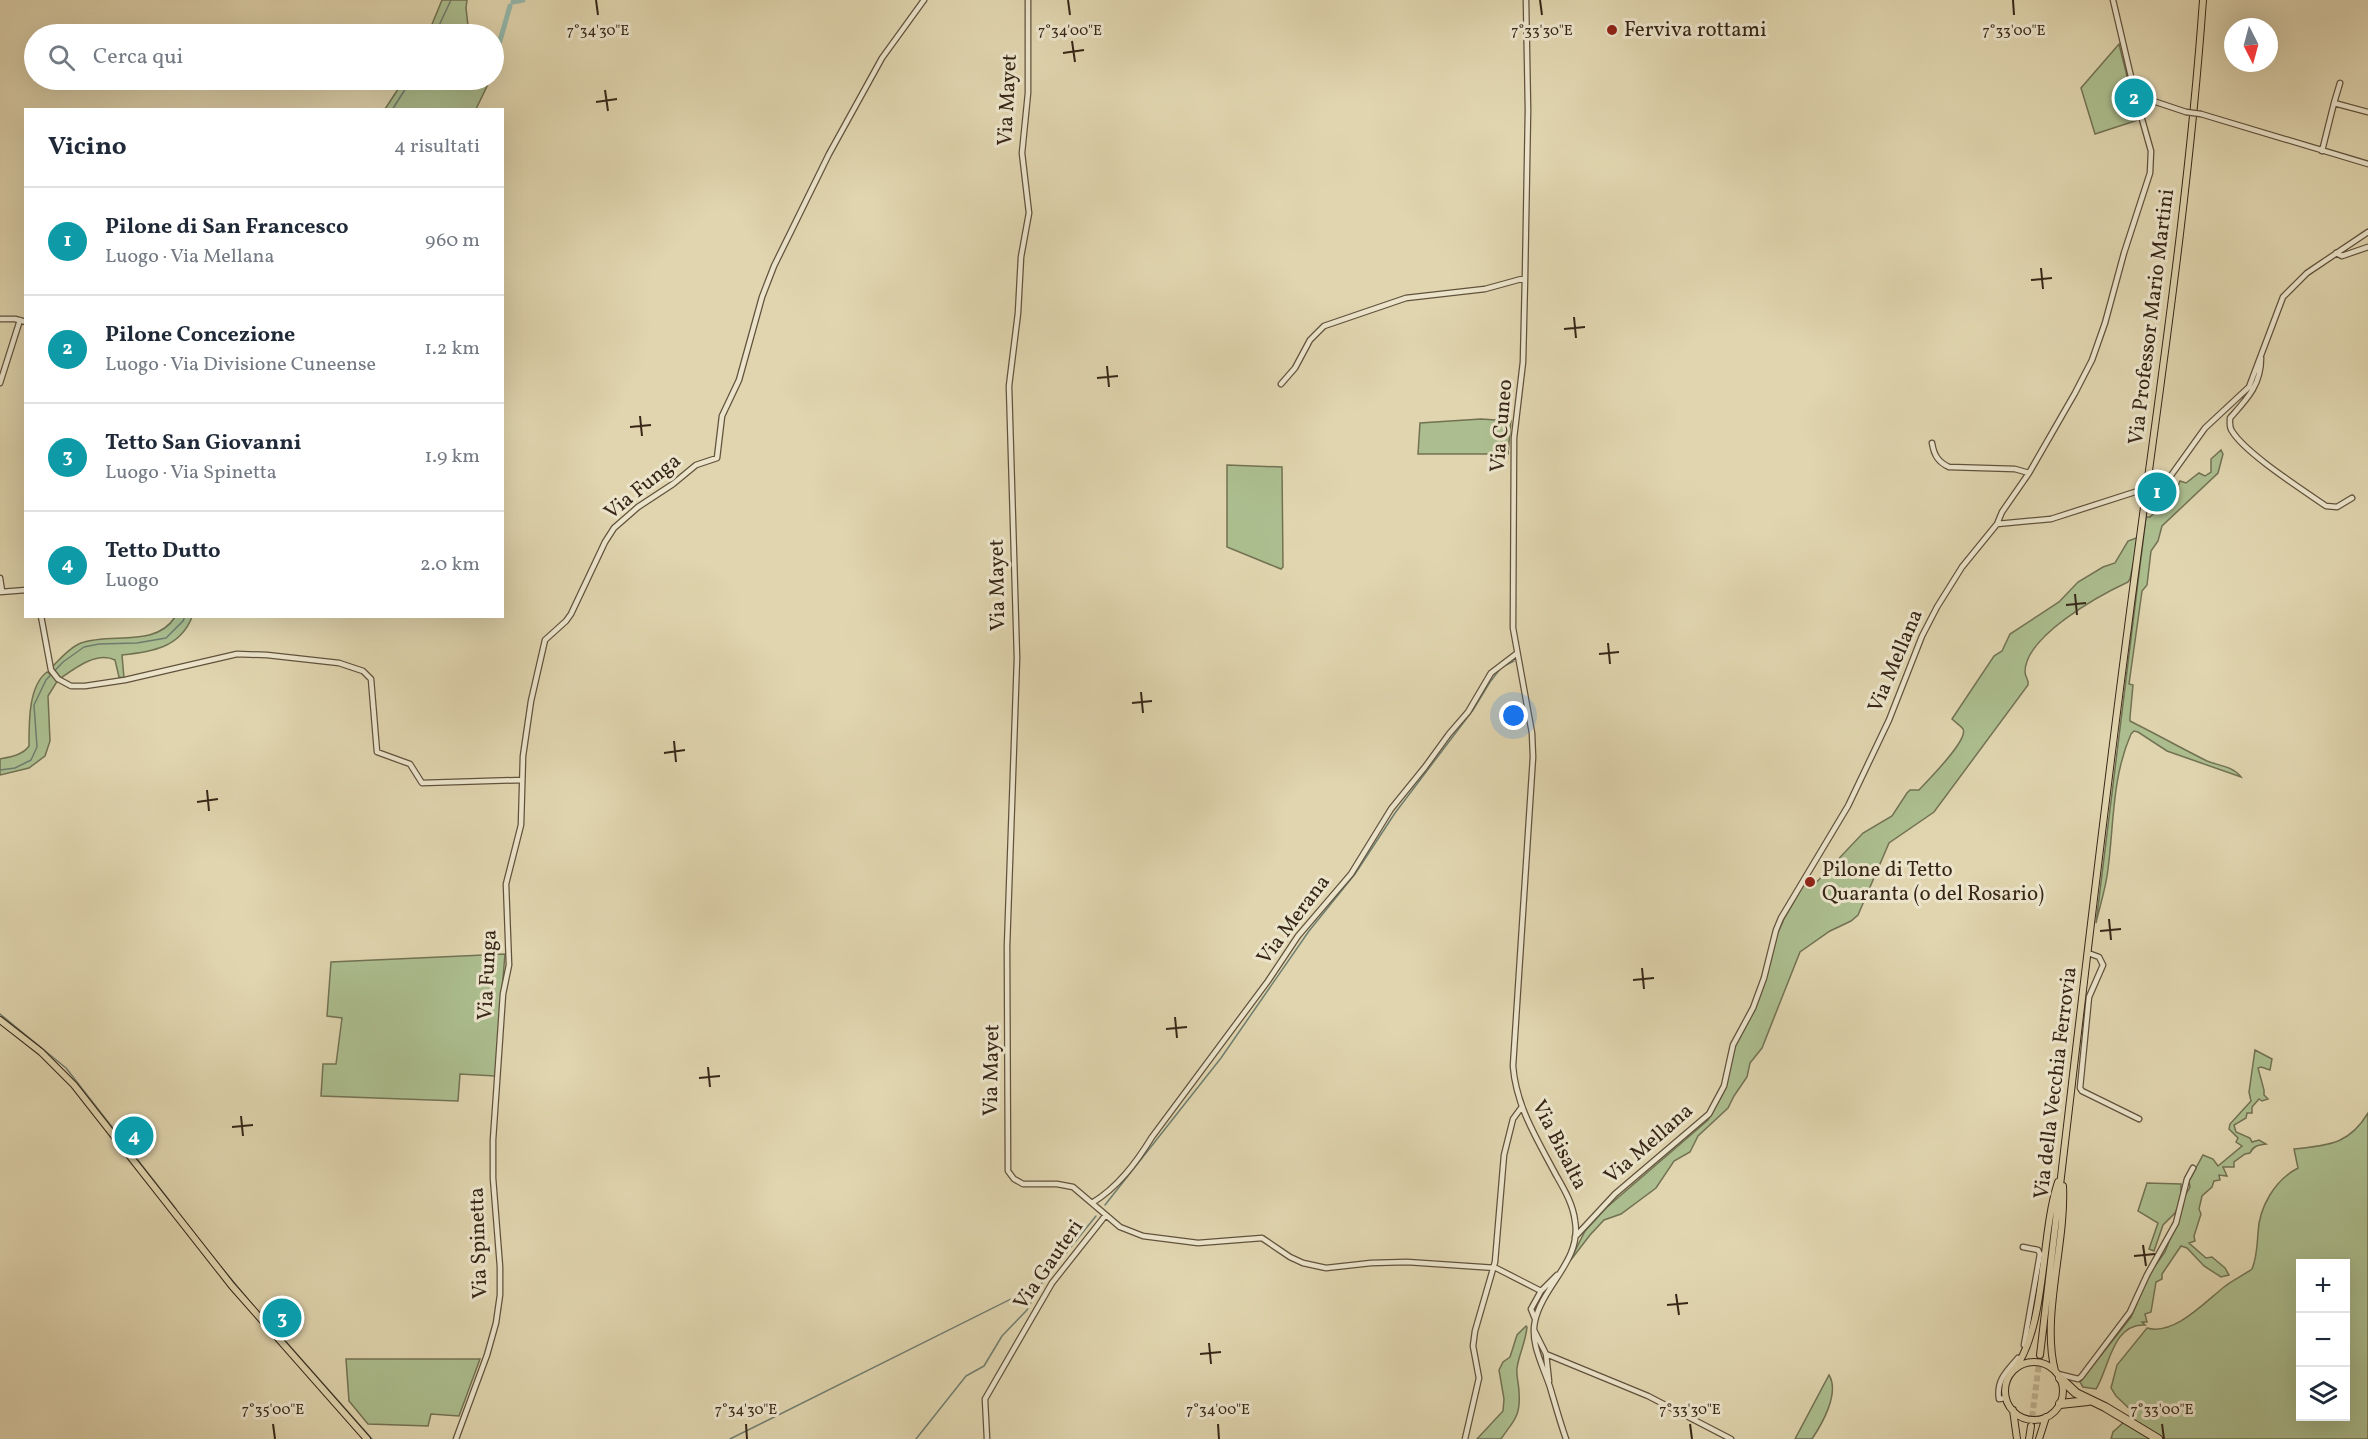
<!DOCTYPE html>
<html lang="it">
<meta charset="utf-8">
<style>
body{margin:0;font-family:Vollkorn,serif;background:#f6f6f7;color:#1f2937}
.controls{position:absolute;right:18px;bottom:18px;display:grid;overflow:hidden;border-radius:0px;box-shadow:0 6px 24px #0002}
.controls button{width:54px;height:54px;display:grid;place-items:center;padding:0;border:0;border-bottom:2px solid #e0e1e3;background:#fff;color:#1f2937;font:30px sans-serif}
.compass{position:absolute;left:2224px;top:18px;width:54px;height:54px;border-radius:50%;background:#fff;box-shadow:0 6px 24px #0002;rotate:174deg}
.you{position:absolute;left:1514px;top:716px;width:21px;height:21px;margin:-15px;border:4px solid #fff;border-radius:50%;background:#1a73e8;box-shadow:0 0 0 9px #1a73e833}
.badge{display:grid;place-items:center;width:39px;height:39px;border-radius:50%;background:#8f2418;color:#fff;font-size:20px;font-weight:700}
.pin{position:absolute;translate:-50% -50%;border:3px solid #fff;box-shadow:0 2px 6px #0006}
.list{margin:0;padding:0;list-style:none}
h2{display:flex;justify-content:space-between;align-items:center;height:78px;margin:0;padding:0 24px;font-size:26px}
h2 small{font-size:20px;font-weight:400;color:#747a83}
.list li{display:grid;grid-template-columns:39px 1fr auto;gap:18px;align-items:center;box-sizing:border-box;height:108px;padding:0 24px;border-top:2px solid #e0e1e3}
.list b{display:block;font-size:22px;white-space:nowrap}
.list p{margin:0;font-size:20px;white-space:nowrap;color:#747a83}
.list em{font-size:20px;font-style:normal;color:#747a83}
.icon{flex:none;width:33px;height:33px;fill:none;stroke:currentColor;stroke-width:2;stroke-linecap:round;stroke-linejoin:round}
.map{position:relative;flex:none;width:2368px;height:1439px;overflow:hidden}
.search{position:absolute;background:#fff;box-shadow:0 6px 24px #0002;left:24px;top:24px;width:480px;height:66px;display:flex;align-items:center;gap:15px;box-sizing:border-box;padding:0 21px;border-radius:33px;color:#747a83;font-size:22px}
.panel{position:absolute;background:#fff;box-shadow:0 6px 24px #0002;left:24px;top:108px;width:480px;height:510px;border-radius:0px}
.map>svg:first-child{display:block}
.green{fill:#acbe8f;stroke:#727253;stroke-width:1.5;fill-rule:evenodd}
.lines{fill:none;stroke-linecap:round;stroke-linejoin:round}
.stream{stroke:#6f7e70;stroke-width:1.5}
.canal{stroke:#94b9ac;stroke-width:5}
.major-tunnel{stroke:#beb291;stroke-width:6;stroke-dasharray:6 3;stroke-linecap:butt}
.minor-casing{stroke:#61523d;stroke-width:7}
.major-casing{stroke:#372617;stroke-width:8}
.highway-casing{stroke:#372617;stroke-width:10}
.minor{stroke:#ebe4cb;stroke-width:4.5}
.major{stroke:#e0d5af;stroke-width:6}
.highway{stroke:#e0d5af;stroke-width:8}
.minor-bridge-casing{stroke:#61523d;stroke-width:7;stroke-linecap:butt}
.minor-bridge{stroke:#ebe4cb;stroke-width:4.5}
.ticks{fill:none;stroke:#372617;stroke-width:2}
.poi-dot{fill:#8f2418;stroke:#ebe4cb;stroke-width:2}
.labels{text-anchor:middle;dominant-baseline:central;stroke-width:6;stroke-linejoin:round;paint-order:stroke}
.poi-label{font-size:21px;fill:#372617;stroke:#ebe4cb;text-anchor:start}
.street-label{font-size:21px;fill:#372617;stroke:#ebe4cb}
.ticks-label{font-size:15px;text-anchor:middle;fill:#372617;stroke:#ebe4cb;stroke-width:6;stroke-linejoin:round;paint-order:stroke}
</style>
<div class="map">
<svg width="2368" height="1439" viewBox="0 0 2368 1439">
<rect width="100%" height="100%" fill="#e0d5af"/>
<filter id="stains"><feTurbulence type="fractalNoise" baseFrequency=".00333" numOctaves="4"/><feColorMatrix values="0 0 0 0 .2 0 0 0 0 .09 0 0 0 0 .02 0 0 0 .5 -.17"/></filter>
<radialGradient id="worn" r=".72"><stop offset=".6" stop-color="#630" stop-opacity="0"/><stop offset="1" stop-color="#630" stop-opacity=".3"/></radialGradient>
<path class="green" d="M442 0H467L466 8 469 34H428Z
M2119 44 2138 120 2095 134 2081 88Z
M404 80H490L476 109H385Z
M1481 419 1511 421 1508 454H1418L1420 423Z
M2221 450 2223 454 2218 473 2162 526 2158 541 2151 551 2147 585 2142 591 2129 684 2133 685 2130 717V721C2156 734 2181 748 2207 761 2219 766 2233 766 2241 777L2167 751 2138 732 2134 731 2131 734C2112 777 2114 823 2108 869 2106 888 2100 905 2096 923L2146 517H2150L2155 512 2150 506 2152 491 2164 497 2177 488 2180 481 2186 483 2199 473 2205 476 2211 472V459Z
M1227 465 1282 467 1283 567 1281 569 1227 547Z
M2139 537 2130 579 2128 582C2100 595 2025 636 2025 672 2025 677 2029 679 2028 685L1934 812 1889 843 1858 915 1851 921 1830 931 1800 952 1762 1048 1750 1063 1747 1077 1734 1096 1728 1108 1698 1136 1690 1152 1674 1161 1656 1188 1621 1214 1604 1220 1590 1235 1570 1261 1585 1231 1606 1208 1708 1120 1722 1095 1735 1045 1756 1007 1775 939 1784 919 1803 886 1806 885 1812 887 1863 833 1892 816 1907 793 1910 790H1919C1927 781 1969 740 1963 729 1961 726 1955 722 1952 719L1994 656 2002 651 2010 634 2059 602 2078 582 2103 567 2115 563 2128 541Z
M175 617H192C180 648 151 652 122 655L124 678 119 677 115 660C97 651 75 668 61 678L52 667C60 659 70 647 81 643 110 632 156 648 175 617Z
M47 672 58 680 48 696 50 741 45 756 29 768 0 775V759C10 757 23 755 29 746 29 724 28 686 47 672Z
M505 954 495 1076 460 1074 458 1101 321 1096 323 1064H336L342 1018 327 1016 331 962Z
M2255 1050 2272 1059 2270 1070 2261 1067 2258 1068 2264 1090V1095L2268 1099 2262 1101 2259 1099 2252 1107V1113H2247L2246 1118 2234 1125 2236 1132 2250 1138 2252 1142 2259 1140 2266 1144C2258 1145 2253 1146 2250 1153L2245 1154 2234 1162V1167H2223L2227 1176 2219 1175 2220 1180 2214 1181 2212 1187 2202 1196 2199 1209 2201 1214 2194 1236 2195 1241 2189 1243 2206 1258 2212 1257 2225 1268 2229 1275 2221 1277 2204 1266 2187 1248 2181 1246 2162 1274V1279L2156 1282 2151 1312 2145 1314 2147 1322H2142L2145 1325C2112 1323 2109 1369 2096 1389L2083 1387 2080 1382 2131 1317 2150 1273 2165 1252 2183 1206 2179 1205 2175 1213 2163 1225 2154 1251 2149 1249 2158 1223 2138 1211 2147 1183 2181 1184V1195L2185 1196 2190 1187 2189 1181 2203 1155 2213 1159 2218 1166 2242 1146 2236 1142 2238 1138 2229 1129 2230 1124 2251 1101 2249 1092Z
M2368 1113V1439H2111L2113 1432 2134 1413 2116 1396 2111 1388 2117 1365 2147 1328C2174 1336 2205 1302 2224 1287 2233 1280 2242 1276 2252 1269 2257 1257 2257 1246 2258 1233 2259 1207 2275 1180 2298 1168L2294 1149C2328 1145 2349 1145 2368 1113ZM2300 1264H2346V1416H2300Z
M1526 1326 1527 1327C1526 1341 1519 1354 1517 1368 1516 1377 1519 1384 1519 1392 1521 1417 1513 1421 1501 1439H1477L1503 1411 1504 1399 1499 1370 1503 1362 1510 1357 1517 1335Z
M346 1359H480L459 1416 431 1414 428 1426 368 1424 349 1401Z
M1829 1375C1840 1393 1822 1424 1812 1439H1795Z"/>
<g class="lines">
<path class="stream" d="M435 34 451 0
M392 110 411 80
M1504 666 1514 661
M0 770 15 768 31 760 37 747 34 705 46 680 63 662 84 647 99 644 137 643 166 638 183 621 185 616
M0 1014 66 1068 176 1209
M1105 1205 1221 1058 1309 931 1355 874 1395 813 1473 710 1490 682 1500 669
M212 1256 261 1315
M265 1318 372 1439
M730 1439 1041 1284
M916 1439 966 1376 984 1366 1002 1336 1027 1310 1041 1284 1096 1216"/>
<path class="canal" d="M513 2 523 0
M495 58 510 6"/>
<path class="major-tunnel" d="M2031 1426 2040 1355"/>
<defs>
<path id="minor" d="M1028 0V93L1022 153 1029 213 1021 257 1018 313 1009 386 1017 658 1007 947 1008 1171 1014 1179 1023 1184H1057L1073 1187 1120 1227 1143 1236 1198 1243 1262 1238 1290 1257 1303 1263 1326 1268 1371 1263 1407 1262 1496 1268 1541 1291
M1526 0 1528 110 1525 278 1523 362 1514 438 1513 628 1532 733 1533 757 1513 1066C1516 1106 1537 1139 1556 1175 1564 1189 1573 1204 1575 1221 1582 1260 1543 1285 1535 1321 1530 1343 1543 1366 1550 1387 1555 1404 1560 1422 1566 1439
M2113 0 2136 98 2147 99 2186 112
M2334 103 2340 83
M2201 114 2368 164
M2322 151 2334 103 2368 112
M2336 253 2342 256 2368 247
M0 319H15L26 322
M2261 358C2261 385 2247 399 2230 418 2230 423 2229 427 2232 431 2245 453 2303 490 2326 506L2337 507 2352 498
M0 383 20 320
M1281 384 1295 368 1310 340 1324 326 1406 298 1485 289 1525 278
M1932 443C1934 455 1938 462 1949 467L2015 469 2029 473
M2156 487 2167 481 2205 428 2249 387 2283 297 2307 273 2368 232
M1997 524 2002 512 2029 473 2075 393 2092 360 2105 323 2124 253 2150 173 2151 151 2136 98
M0 578 2 591
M0 592 26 590
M41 616 51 670 58 679 71 686H85L125 680 237 654 267 655 339 663 363 671 371 679 377 752 410 764 422 783 522 780
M2088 953 2099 957 2103 965 2089 997 2080 1088 2082 1091 2139 1119
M1092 1203C1118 1187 1136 1163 1152 1137L1268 981 1298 936 1351 874 1391 809 1425 767 1449 734 1468 712 1491 673 1516 654
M1575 1237 1615 1194 1709 1114 1724 1086 1733 1045 1753 1008 1764 978 1776 930 1781 918 1848 806 1889 720 1922 636 1937 607 1962 567 1997 524 2051 519 2138 491
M2023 1247 2038 1250 2040 1254 2024 1345
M1535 1319 1531 1309 1541 1291 1557 1275
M1534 1330 1546 1354 1648 1396 1731 1439
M1546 1354 1549 1381
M2058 1374 2078 1379 2081 1377 2130 1312 2147 1275 2176 1223 2187 1179 2193 1168
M2006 1398 1999 1399C1996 1380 2007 1371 2018 1358
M456 1439 487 1355 496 1323 500 1295V1267L493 1178V1140L503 994 509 965 506 884 521 825 523 756 531 701 545 640 566 621 571 614 605 542 614 528 638 507 673 484 696 465 717 458 722 416 739 380 762 297 774 266 829 154 882 58 924 0
M987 1439 985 1399 1052 1283 1105 1216
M1465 1439 1479 1378 1473 1346 1475 1331 1495 1262 1504 1155 1513 1119 1521 1108"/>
<path id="major" d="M0 1020 41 1052 74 1085 232 1286 367 1439
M2040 1355C2069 1112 2096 869 2128 627 2155 418 2188 210 2203 0
M2005 1391a29 29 0 1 1 58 0a29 29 0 1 1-58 0Z
M2014 1370C2047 1325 2040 1237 2058 1182
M2055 1371C2041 1317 2066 1243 2063 1186
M2013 1410 2017 1439
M2029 1439 2031 1426
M2039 1439 2046 1417"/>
<path id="highway" d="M2060 1378 2076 1393 2105 1407 2158 1439
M2060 1404 2088 1401"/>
</defs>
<use href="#minor" class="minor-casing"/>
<use href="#major" class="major-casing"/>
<use href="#highway" class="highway-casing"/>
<use href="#minor" class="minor"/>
<use href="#major" class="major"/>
<use href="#highway" class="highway"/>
<defs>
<path id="minor-bridge" d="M2186 112 2201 114
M2138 491 2156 487"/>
</defs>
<use href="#minor-bridge" class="minor-bridge-casing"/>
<use href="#minor-bridge" class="minor-bridge"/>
</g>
<path class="ticks" d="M596 0 598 15M1068 0 1070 15M1540 0 1542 15M2013 0 2014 15M1072 41 1075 62M1063 53 1084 50M605 90 608 111M596 102 617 99M2041 268 2043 289M2031 280 2052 278M1574 317 1576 338M1564 329 1585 327M1107 366 1109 387M1097 378 1118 376M640 416 642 436M630 427 651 425M2075 594 2077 615M2066 605 2086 603M1608 643 1610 664M1599 654 1619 652M1141 692 1143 713M1132 703 1152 701M674 741 676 762M664 753 685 750M207 790 209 811M197 802 218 799M2109 919 2111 940M2100 931 2121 929M1642 968 1644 989M1633 980 1654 978M1175 1017 1177 1038M1166 1029 1187 1027M708 1067 710 1087M699 1078 720 1076M241 1116 243 1136M232 1127 253 1125M2143 1245 2146 1266M2134 1256 2155 1254M1676 1294 1679 1315M1667 1305 1688 1303M1209 1343 1211 1364M1200 1354 1221 1352M273 1424 275 1439M746 1424 747 1439M1218 1424 1219 1439M1690 1424 1692 1439M2162 1424 2164 1439"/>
<g class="poi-dot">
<circle cx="1612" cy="30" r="6"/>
<circle cx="1810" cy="882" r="6"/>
</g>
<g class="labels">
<g class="poi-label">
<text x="1624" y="30">Ferviva rottami</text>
<text x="1822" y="870">Pilone di Tetto<tspan x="1822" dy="24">Quaranta (o del Rosario)</tspan></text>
</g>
<g class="street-label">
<text transform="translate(1008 100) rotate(-87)">Via Mayet</text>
<text transform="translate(2152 317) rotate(-83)">Via Professor Mario Martini</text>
<text transform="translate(1502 426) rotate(-85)">Via Cuneo</text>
<text transform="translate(643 487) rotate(-39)">Via Funga</text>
<text transform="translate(998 585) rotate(-91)">Via Mayet</text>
<text transform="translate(1896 661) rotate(-67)">Via Mellana</text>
<text transform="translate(1294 920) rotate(-53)">Via Merana</text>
<text transform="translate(488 975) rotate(-87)">Via Funga</text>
<text transform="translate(992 1070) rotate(-89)">Via Mayet</text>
<text transform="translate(2056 1083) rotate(-83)">Via della Vecchia Ferrovia</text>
<text transform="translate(1649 1144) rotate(-41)">Via Mellana</text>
<text transform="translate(1559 1145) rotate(63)">Via Bisalta</text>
<text transform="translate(479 1243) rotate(-92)">Via Spinetta</text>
<text transform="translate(1049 1265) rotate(-55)">Via Gauteri</text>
</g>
</g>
<g class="ticks-label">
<text x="598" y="35">7°34'30"E</text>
<text x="1070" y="35">7°34'00"E</text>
<text x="1542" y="35">7°33'30"E</text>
<text x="2014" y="35">7°33'00"E</text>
<text x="273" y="1414">7°35'00"E</text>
<text x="746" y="1414">7°34'30"E</text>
<text x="1218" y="1414">7°34'00"E</text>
<text x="1690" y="1414">7°33'30"E</text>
<text x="2162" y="1414">7°33'00"E</text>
</g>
<rect width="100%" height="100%" filter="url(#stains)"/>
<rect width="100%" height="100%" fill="url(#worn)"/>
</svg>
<div class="controls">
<button>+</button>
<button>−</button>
<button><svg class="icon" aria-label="layers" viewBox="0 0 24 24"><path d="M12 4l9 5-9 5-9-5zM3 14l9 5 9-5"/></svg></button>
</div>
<svg class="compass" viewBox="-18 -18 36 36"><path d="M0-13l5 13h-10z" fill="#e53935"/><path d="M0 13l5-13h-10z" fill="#747a83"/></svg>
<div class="you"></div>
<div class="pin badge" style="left:2157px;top:492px;background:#0f9aa8">1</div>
<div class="pin badge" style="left:2134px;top:98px;background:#0f9aa8">2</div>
<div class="pin badge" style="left:282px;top:1318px;background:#0f9aa8">3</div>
<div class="pin badge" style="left:134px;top:1136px;background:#0f9aa8">4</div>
<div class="search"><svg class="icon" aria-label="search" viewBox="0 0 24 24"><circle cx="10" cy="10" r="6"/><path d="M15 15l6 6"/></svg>Cerca qui</div>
<section class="panel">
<h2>Vicino<small>4 risultati</small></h2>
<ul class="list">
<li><span class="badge" style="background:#0f9aa8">1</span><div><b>Pilone di San Francesco</b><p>Luogo · Via Mellana</p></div><em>960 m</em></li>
<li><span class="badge" style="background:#0f9aa8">2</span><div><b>Pilone Concezione</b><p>Luogo · Via Divisione Cuneense</p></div><em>1.2 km</em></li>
<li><span class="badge" style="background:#0f9aa8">3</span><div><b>Tetto San Giovanni</b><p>Luogo · Via Spinetta</p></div><em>1.9 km</em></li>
<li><span class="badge" style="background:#0f9aa8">4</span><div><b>Tetto Dutto</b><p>Luogo</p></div><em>2.0 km</em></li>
</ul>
</section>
</div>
